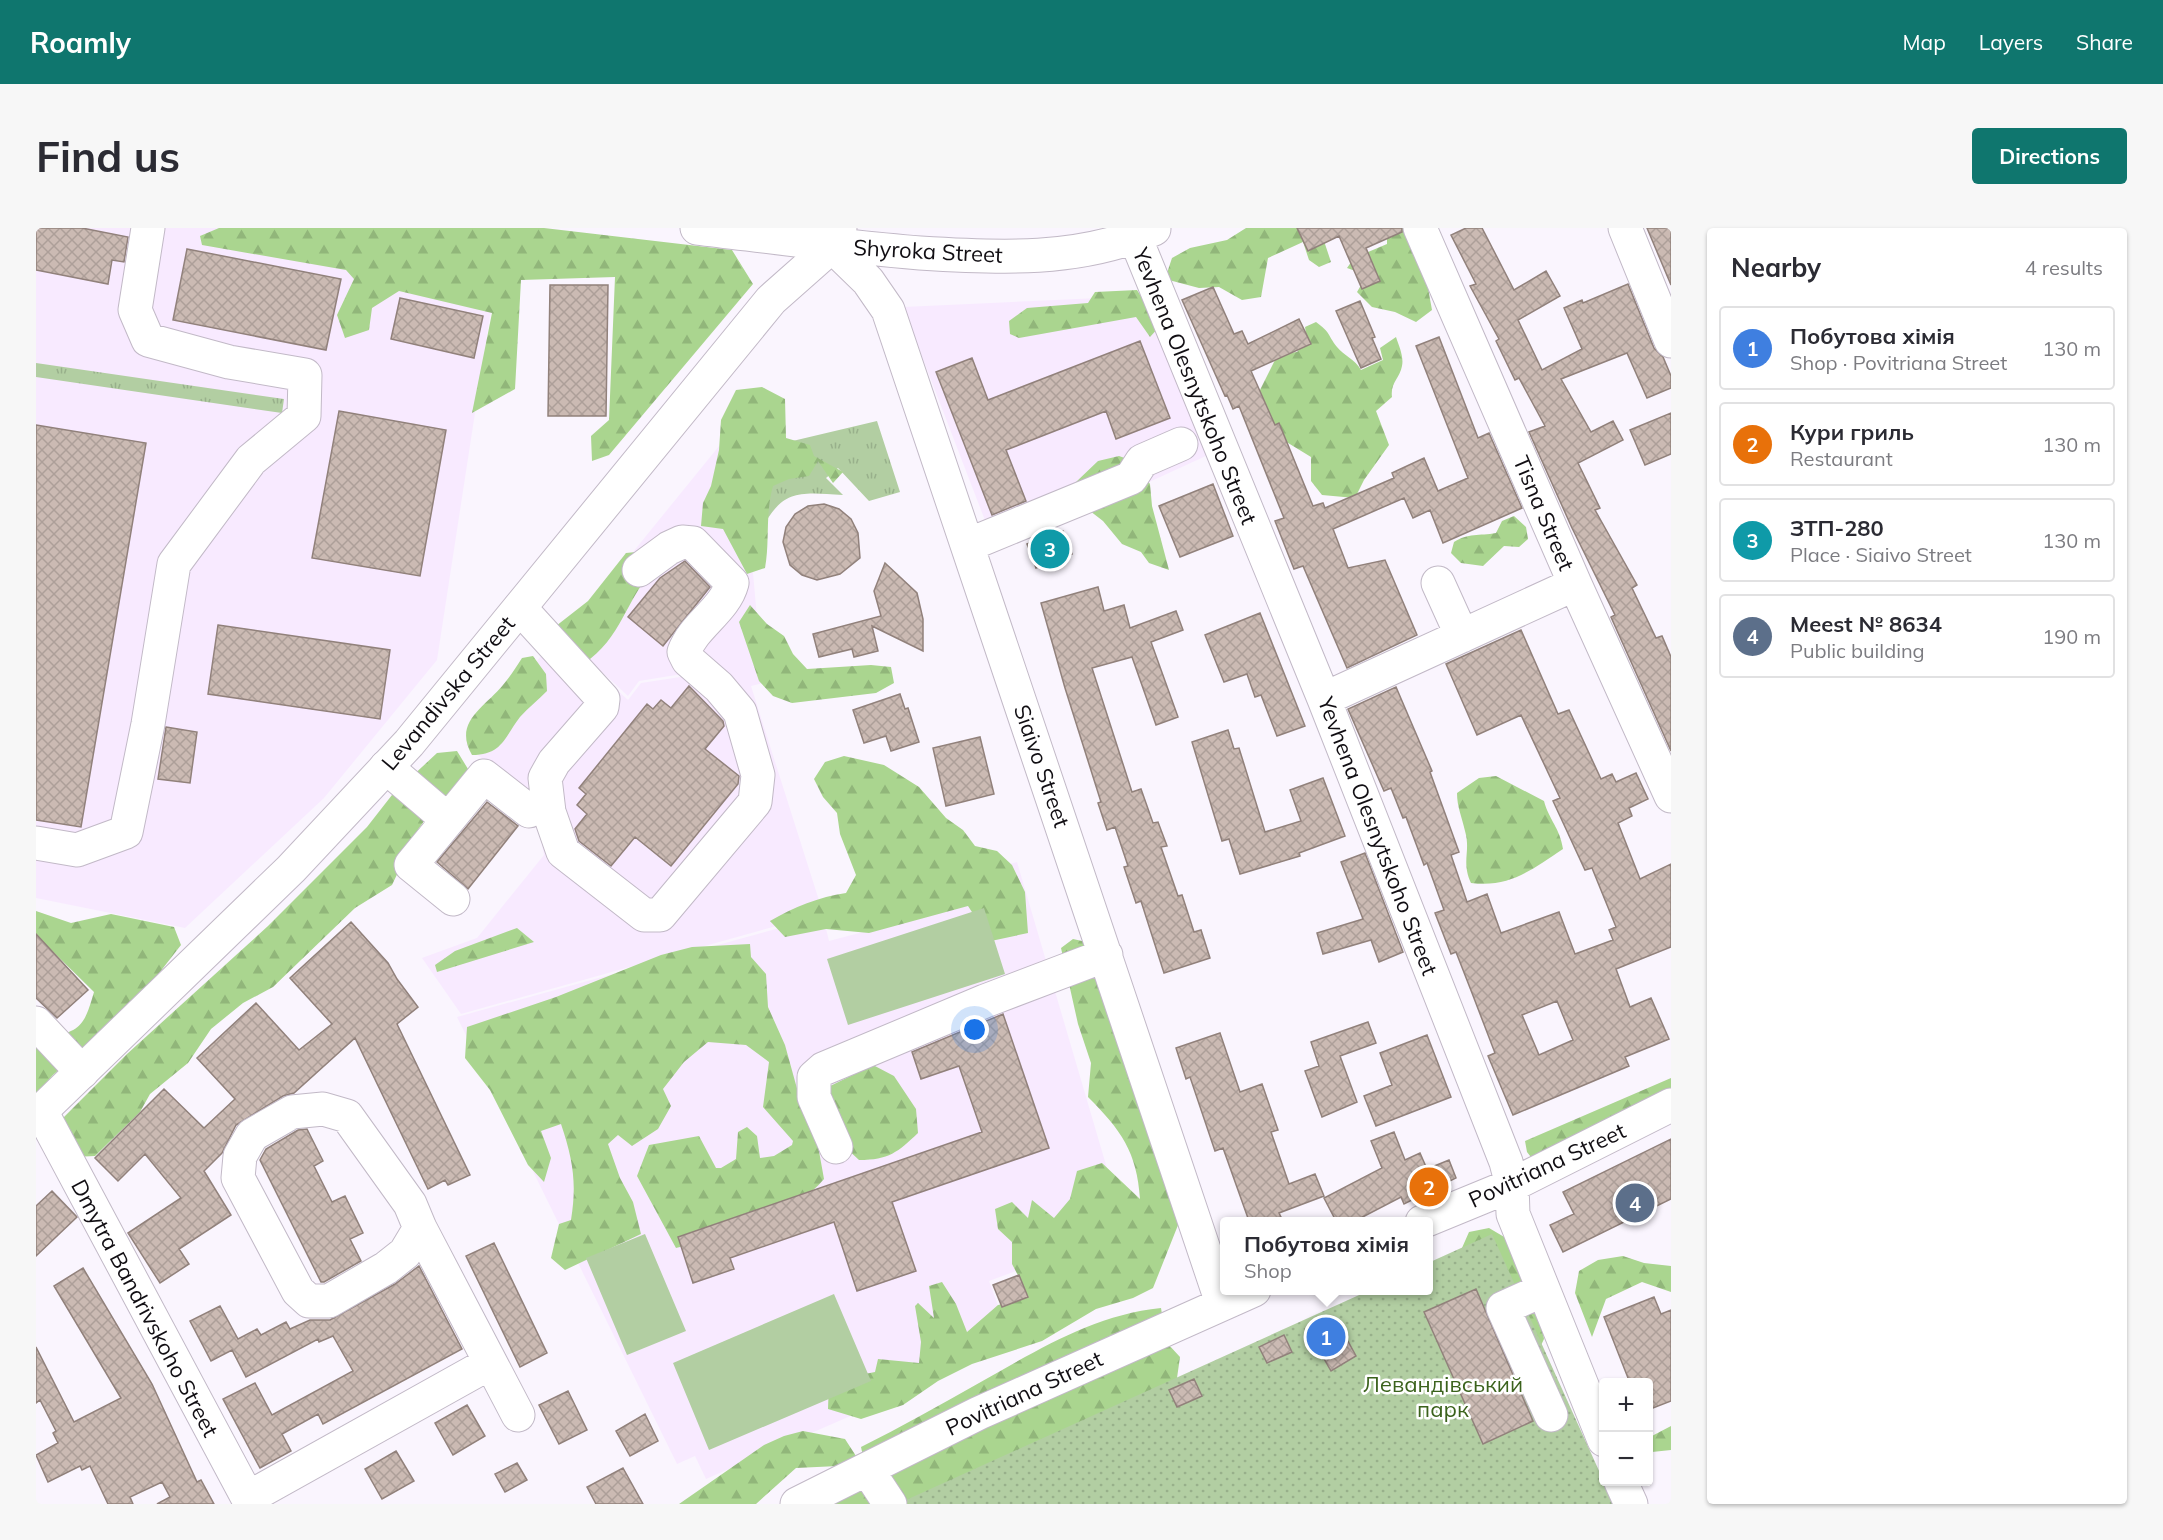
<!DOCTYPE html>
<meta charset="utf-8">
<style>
body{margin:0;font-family:Mulish,sans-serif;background:#f7f7f7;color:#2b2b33}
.controls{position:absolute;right:18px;bottom:18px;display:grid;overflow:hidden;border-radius:6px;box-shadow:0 2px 4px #0004}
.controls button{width:54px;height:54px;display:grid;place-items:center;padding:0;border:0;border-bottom:2px solid #e1e1e2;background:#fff;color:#2b2b33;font:30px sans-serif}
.you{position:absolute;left:939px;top:802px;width:21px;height:21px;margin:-15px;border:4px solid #fff;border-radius:50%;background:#1a73e8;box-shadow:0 0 0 9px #1a73e833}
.badge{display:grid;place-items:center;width:39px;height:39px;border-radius:50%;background:#0f766e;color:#fff;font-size:20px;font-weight:700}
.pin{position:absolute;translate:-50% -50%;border:3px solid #fff;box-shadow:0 2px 6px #0006}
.popup{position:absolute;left:1184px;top:989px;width:213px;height:78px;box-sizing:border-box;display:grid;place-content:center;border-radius:6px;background:#fff;filter:drop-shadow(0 2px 4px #0005);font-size:20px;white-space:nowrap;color:#7c7c81}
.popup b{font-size:22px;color:#2b2b33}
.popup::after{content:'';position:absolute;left:50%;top:100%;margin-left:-12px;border:12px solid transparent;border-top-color:#fff}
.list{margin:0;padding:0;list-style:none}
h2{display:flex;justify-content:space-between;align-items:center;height:78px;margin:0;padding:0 24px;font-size:26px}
h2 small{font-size:20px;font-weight:400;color:#7c7c81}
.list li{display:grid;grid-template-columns:39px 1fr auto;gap:18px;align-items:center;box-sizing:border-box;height:84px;margin:0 12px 12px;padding:0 12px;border:2px solid #e1e1e2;border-radius:6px}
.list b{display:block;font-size:22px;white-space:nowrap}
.list p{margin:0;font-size:20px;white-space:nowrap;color:#7c7c81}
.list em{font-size:20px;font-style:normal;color:#7c7c81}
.map{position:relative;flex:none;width:1635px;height:1276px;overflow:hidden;border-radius:6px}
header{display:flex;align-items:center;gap:36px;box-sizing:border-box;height:84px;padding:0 30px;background:#0f766e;color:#fff}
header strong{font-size:28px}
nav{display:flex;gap:33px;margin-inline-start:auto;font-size:21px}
.intro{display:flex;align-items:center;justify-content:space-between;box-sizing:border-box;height:144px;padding:0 36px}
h1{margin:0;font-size:42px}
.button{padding:15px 27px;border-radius:6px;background:#0f766e;color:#fff;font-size:21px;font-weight:700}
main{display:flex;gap:36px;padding:0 36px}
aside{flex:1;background:#fff;border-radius:6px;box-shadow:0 2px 4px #0004}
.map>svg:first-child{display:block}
.built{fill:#f8eaff;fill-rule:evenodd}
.grass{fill:url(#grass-tufts)}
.forest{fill:url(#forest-firs)}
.park{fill:url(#park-dots)}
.pitch{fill:#b2cea2}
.building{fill:url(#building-cross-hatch);stroke:#91817b;stroke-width:1.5;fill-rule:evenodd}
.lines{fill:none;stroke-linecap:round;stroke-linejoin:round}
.minor-casing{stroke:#c2b9c7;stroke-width:35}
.major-casing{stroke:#c2b9c7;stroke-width:35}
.minor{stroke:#fff;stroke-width:33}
.major{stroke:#fff;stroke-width:33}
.labels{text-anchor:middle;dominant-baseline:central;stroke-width:5;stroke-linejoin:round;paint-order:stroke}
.street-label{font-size:22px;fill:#110e13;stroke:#fff}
.park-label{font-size:22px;fill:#3b621c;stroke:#fff}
</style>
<header>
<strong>Roamly</strong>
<nav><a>Map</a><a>Layers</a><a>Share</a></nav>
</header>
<div class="intro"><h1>Find us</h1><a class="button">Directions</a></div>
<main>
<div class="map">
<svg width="1635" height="1276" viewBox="0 0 1635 1276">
<defs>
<pattern id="grass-tufts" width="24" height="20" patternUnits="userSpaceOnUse" patternTransform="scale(1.5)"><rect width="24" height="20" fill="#b2cea2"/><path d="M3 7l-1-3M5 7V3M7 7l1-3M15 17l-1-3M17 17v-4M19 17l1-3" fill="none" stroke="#98b08b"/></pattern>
<pattern id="forest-firs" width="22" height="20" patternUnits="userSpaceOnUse" patternTransform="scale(1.5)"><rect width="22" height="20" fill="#aad58f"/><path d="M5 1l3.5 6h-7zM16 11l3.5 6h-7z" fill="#91b67a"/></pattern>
<pattern id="park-dots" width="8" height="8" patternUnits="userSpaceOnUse" patternTransform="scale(1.5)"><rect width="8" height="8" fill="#b2cea2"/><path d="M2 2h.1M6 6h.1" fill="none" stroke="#98b08b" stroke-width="1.8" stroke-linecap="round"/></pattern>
<pattern id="building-cross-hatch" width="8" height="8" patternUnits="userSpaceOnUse" patternTransform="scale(1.5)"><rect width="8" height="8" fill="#cbbab3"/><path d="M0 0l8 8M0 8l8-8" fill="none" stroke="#ad9f99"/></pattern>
</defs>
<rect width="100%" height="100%" fill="#faf5fe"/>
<path class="built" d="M0 0H208L459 55 401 432 288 570 149 700 0 670Z
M1108 68 1172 227 1024 295 960 321 867 79Z
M692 207 706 225 727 455 715 458 787 685 425 786 386 730 441 710 508 627 499 575 430 517 522 408 592 472 605 455 664 446 665 443 603 453 592 468 528 409Z
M981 634 1085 988 1056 1062 865 1166 670 1251 659 1228 641 1236 421 789 787 688 793 713 827 704 821 678ZM985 1041 996 1072 964 1083 953 1053Z"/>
<path class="grass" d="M0 135 248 171 246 185 0 149Z
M841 193 864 264 833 273 802 240 790 250 807 267C760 264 746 261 723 306L706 225Z"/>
<path class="forest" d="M183 0H508L696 22 717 56 573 227 556 233 555 208 573 192 579 49 485 52 479 161 436 185 456 85 363 63 336 80 333 102 309 110 301 87 318 51 310 42 166 17 164 8Z
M1210 0H1288V13L1295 34 1283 39 1273 32 1267 14 1232 30 1225 69 1206 72 1183 59 1163 60 1129 51 1136 30 1154 20 1191 12Z
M1351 0H1370L1392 60 1396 82 1380 94 1359 84 1336 79 1321 64 1331 47 1311 40 1318 30 1351 16Z
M1101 62 1124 98 1114 109 1100 89 983 110 974 106 973 93 991 80 1052 75 1059 64Z
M1280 94C1295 105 1291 106 1301 119 1308 128 1319 131 1325 142L1347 132 1344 120 1360 109C1363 118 1368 129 1366 138 1364 150 1354 155 1356 169L1340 183 1353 217 1328 252 1319 270 1286 267 1275 253V229L1239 207 1221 168 1242 126 1261 124 1271 112 1269 99Z
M726 159 749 171 750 210 774 217 778 228 807 244 797 255 782 233 773 248 753 251 737 258C729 286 734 313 729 340L711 346 687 301 665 298 667 275 675 258 683 222 685 192 700 162Z
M1083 228 1097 233 1114 256 1116 278 1133 342 1113 335 1105 324 1086 316 1067 293 1045 276 1040 254 1062 233Z
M1478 288 1490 299 1492 311 1483 319 1468 318 1447 338 1425 335 1415 325 1418 314C1432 305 1443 308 1460 305L1466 293Z
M610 323 615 344C587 378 583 417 540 440L520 398 552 373 590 325Z
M714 377 731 396 748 408 757 426 771 441 835 437 855 439 858 455 840 465 756 475 737 468 723 453 703 394Z
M497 428 510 446 511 463C503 471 492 480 484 489 468 510 466 527 436 527 417 494 448 480 467 457 474 449 480 439 486 430Z
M421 523 432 541 424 556 395 584 383 600 356 657 319 680 237 759 207 775 175 801 152 835 114 866 104 884 59 928 38 929 26 891 91 826 232 698 331 599 356 567 401 525Z
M808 528 848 537 883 559 910 590 927 602 939 618 961 623 976 637 989 664 992 705 955 713 932 678 833 705 790 701 749 709 734 693C758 679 783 669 810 665L820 647 804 606 801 585 787 569 778 551 789 534Z
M1460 548 1508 573C1513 592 1524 600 1527 621 1495 642 1474 660 1435 655 1425 633 1435 624 1429 603 1426 589 1421 579 1421 565L1443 550Z
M0 683 35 695 75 686 138 699 145 717 99 776 17 847 0 866V795L12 809C46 804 49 795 58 764L0 707Z
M481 700 498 714 401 744 399 737 419 723Z
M1037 711 1055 715 1148 982 1117 1060 1097 1070 1060 1081 1006 1113 936 1136 902 1153 867 1177 825 1191 792 1181 793 1153 839 1144 842 1131 883 1135 885 1114 879 1078 882 1075 898 1090 893 1058 906 1054 920 1076 931 1104 962 1077 987 1071 986 1055 976 1036V1014L962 1001 959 981 976 974 992 990 996 972 1018 990 1034 971 1041 943 1066 935 1104 971C1101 924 1085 902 1052 869L1055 835 1042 796 1025 720Z
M714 716 715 729 730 746 732 779 749 817 765 875 781 912 788 951C756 989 687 1008 640 1020L601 948 613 917 663 908 680 940H685L700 931 702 904 711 899 721 908 724 930 738 928 756 917 757 913 727 879 733 834 710 817 672 814 648 834 627 861 635 878 622 901 596 918 582 907 572 916 584 950 597 974 605 1006 529 1042 515 1030 523 996 535 992C541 955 537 932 525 896L505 903 515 930 508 954 492 937 454 862 429 830 431 799 520 769 625 727 656 719Z
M837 837 858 848 880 881 882 905C862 924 853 932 823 932L809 919 784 863Z
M1635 850V873L1505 942 1491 924 1489 913Z
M1453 1000 1475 1013 1499 1053 1508 1111 1498 1132 1422 1029 1433 1004Z
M1587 1028 1608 1035 1635 1038V1064L1606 1054 1570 1071 1556 1109 1539 1065 1543 1043 1562 1032Z
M1125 1080 1127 1092 828 1233 825 1219C865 1199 904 1177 943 1155 1002 1122 1057 1087 1125 1080Z
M1132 1116 1144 1129 1140 1157 1218 1276H789L862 1228Z
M1635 1198V1222L1616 1224 1614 1209Z
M767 1203 809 1211 820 1228 802 1238 760 1240 720 1276H643L728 1217 748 1208Z"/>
<path class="park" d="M1456 1006 1578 1276H873L870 1272 1332 1063 1392 1062V1035Z"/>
<path class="pitch" d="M948 680 969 746 812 797 791 731Z
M609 1006 650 1103 591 1127 550 1030Z
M798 1066 835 1153 673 1222 637 1135Z"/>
<path class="building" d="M0 0H46L92 9 88 34 76 32 72 56 0 42Z
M1261 0H1366V4L1330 20 1344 53 1326 61 1303 8 1272 23Z
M1430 0H1446L1478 62 1510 43 1524 68 1482 92 1506 142 1546 121 1528 80 1546 72 1547 75 1592 56 1618 120 1627 129 1635 148V160L1611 170 1591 125 1525 151 1555 204 1577 193 1587 212 1542 235 1564 280 1559 282 1601 357 1596 360 1620 410 1626 408 1635 429V523L1575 389 1579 387 1536 300 1493 204 1509 198 1483 150 1479 152 1460 113 1463 111 1434 58 1440 56 1415 7Z
M1611 0H1635V57Z
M151 21 305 51 290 122 137 92Z
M514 57H572L570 188H512Z
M1177 59 1198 106 1206 103 1212 116 1263 91 1275 116 1215 143 1239 197 1243 195 1277 278 1287 275 1289 280 1358 250 1356 245 1388 230 1402 263 1432 250 1380 118 1403 109 1442 210 1453 205 1486 280 1407 315 1394 282 1377 290 1368 270 1297 301 1312 340 1349 332 1381 407 1311 440 1267 338 1258 341 1239 293 1248 290 1203 178 1197 181 1191 167 1189 168 1146 72Z
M364 70 447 88 438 130 355 111Z
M1324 73 1339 109 1336 110 1345 131 1325 140 1300 83Z
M1104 113 1134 190 1080 211 1070 183 970 222 990 273 956 287 900 144 936 130 952 172Z
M303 183 410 202 384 348 276 330Z
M1635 185V226L1609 237 1594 202Z
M0 197 110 215 45 599 0 592Z
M1177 256 1197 308 1144 329 1123 278Z
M788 276 803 281 815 291 822 305 824 330 804 346 781 352 766 347 754 337 747 314 750 299 759 286 772 278Z
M1027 303 1036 326 1000 340 991 316Z
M649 333 674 359 627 418 592 389 624 350Z
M849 335 881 365 887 391V423L836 398 842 423 818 429 816 421 783 429 777 406 845 388 838 363Z
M1062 359 1068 383 1088 377 1094 400 1140 383 1147 402 1115 414 1142 489 1120 497 1096 429 1056 440 1096 564 1105 561 1117 595 1122 594 1131 618 1125 619 1142 668 1146 667 1158 704 1165 702 1174 730 1128 745 1105 673 1100 675 1088 639 1092 638 1079 599 1071 602 1062 575 1065 574 1029 460 1005 375Z
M1224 385 1269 498 1241 508 1225 467 1219 469 1211 446 1188 454 1169 407Z
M182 397 354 422 344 491 172 466Z
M1485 402 1522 486 1533 482 1565 551 1576 546 1580 554 1600 545 1612 571 1593 580 1596 588 1582 595 1604 651 1635 636V719L1580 741 1594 779 1615 770 1633 811 1589 829 1593 838 1477 887 1452 828 1459 825 1436 765 1420 724 1415 726 1399 685 1408 682 1391 635 1388 637 1370 589 1367 590 1355 560 1348 563 1312 481 1360 459 1396 543 1394 544 1423 624 1415 627 1431 674 1451 666 1465 705 1523 684 1539 726 1577 712 1573 702 1580 699 1556 640 1549 642 1517 573 1524 570 1485 487 1441 507 1410 436ZM1521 773 1537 812 1503 827 1486 787Z
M653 458 687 493 688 498 669 521 703 548 702 556 635 638 599 609 575 638 543 613 539 601 551 586 541 577 550 566 543 560 611 476 617 481 625 472 635 480Z
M864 466 869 481 872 480 883 514 855 523 850 508 828 515 817 482Z
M130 499 161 504 154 555 122 551Z
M1192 502 1198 521 1203 520 1229 604 1265 593 1254 562 1287 550 1309 608 1263 625 1264 628 1204 646 1193 611 1186 613 1156 514Z
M944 509 958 566 910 578 897 520Z
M451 574 482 598 432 661 401 634Z
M1329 625 1367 724 1343 734 1335 712 1287 726 1281 705 1327 691 1305 634Z
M315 694 352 735 361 751 382 779 361 796 434 947 412 957 409 952 392 961 319 810 258 865 247 868 200 897 186 925 168 943 195 987 143 1021 153 1036 124 1055 92 1005 145 970 109 926 82 953 59 930 128 861 168 900 199 871 161 830 220 775 263 822 296 796 254 750Z
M0 706 52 762 21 790 0 770Z
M967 786 1013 920 856 974 880 1043 821 1063 798 994 694 1030 698 1041 657 1055 642 1009 946 904 923 838 885 851 876 824Z
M1332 794 1340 815 1304 828 1321 874 1286 889 1269 843 1283 838 1275 814Z
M1184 805 1204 864 1226 856 1242 902 1235 904 1253 956 1279 946 1288 968 1243 985 1247 993H1213L1187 920 1179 923 1154 849 1150 851 1140 820Z
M1391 807 1415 869 1340 898 1328 868 1356 857 1344 825Z
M271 901 287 933 278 938 296 974 309 968 327 1005 314 1011 325 1033 288 1054H285L224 932 230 921 262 902Z
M1358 904 1369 932 1384 925 1391 941 1413 932 1420 950 1368 976 1365 969 1319 993H1300L1288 970 1346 940 1335 913Z
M1635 911V971L1527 1024 1514 997 1538 986 1527 964Z
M16 963 41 989 0 1028V978Z
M458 1015 511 1125 484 1139 430 1028Z
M383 1038 426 1121 287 1196 282 1186 246 1206 255 1223 224 1240 187 1171 219 1155 236 1187 317 1143 297 1108 283 1114 282 1111 210 1149 196 1122 175 1133 154 1093 184 1078 202 1111 221 1101 225 1107 250 1094 254 1101 274 1092H294L359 1056Z
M47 1040 116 1156 161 1254 165 1252 178 1276H121L134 1269 126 1254 94 1269 97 1276H72L54 1238 46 1242 44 1238 12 1254 0 1227 22 1215 17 1205 20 1203 4 1172 0 1175V1119L38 1194 85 1170 18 1058Z
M983 1047 992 1069 966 1079 957 1057Z
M1440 1061 1497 1193 1447 1216 1388 1084Z
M1618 1069 1625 1086 1635 1082V1173L1612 1182V1155H1594L1568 1089Z
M1301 1093 1320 1128 1295 1143 1275 1108Z
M1248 1107 1256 1124 1231 1135 1223 1119Z
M1158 1151 1166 1168 1141 1179 1133 1162Z
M532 1163 551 1202 523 1216 503 1177Z
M431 1177 449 1208 417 1227 399 1195Z
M609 1186 622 1213 594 1228 580 1203Z
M360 1223 378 1253 346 1271 329 1241Z
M481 1235 491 1252 469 1264 459 1246Z
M587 1240 607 1276H560L551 1259Z"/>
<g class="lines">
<defs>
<path id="minor" d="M661 0C736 9 809 19 884 25 962 30 1044 34 1118 1
M1384 0 1539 356 1635 568
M1589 0 1635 113
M1099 9 1288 471 1470 934 1476 957 1477 986 1568 1212
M796 18 832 53 852 82 1186 1075
M932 317 1095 250 1106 233 1145 216
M1402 355 1426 408
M484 380 567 471 566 479 518 534 509 550 513 584 527 624 608 687H624L719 574 722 547 704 484 683 459 652 432 648 424C658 397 689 382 696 355L657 315 646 314 633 320 603 342
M1288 471 1539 356
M350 539 412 592 375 637 417 671
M412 592 448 548 493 583
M0 615 41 622 90 604 112 496 138 336 215 232 268 188 269 147 193 134 112 112 99 82 112 0
M0 795 46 844
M5 883 215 1276
M800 919 778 869V849L787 841 949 773 1070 727
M1386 994 1476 957 1635 877
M384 1000 369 1025 350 1040 293 1073H273L262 1063 202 950 204 928 216 907 256 884 287 881 311 888 374 976 384 1000 482 1187
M1507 1062 1467 1080 1515 1187
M831 1241 854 1276
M1585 1254 1595 1276
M212 1270 454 1135
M761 1276 943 1185 1218 1062"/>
<path id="major" d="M0 888 255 641 373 515 735 72 796 18 804 0"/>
</defs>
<use href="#minor" class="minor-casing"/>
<use href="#major" class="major-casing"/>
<use href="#minor" class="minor"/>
<use href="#major" class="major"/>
</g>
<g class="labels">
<g class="street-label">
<text transform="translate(892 23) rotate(3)">Shyroka Street</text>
<text transform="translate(1159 158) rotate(68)">Yevhena Olesnytskoho Street</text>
<text transform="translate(1508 285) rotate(67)">Tisna Street</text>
<text transform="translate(412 465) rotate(-50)">Levandivska Street</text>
<text transform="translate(1006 538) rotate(71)">Siaivo Street</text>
<text transform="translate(1342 608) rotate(69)">Yevhena Olesnytskoho Street</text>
<text transform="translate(1511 937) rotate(-25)">Povitriana Street</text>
<text transform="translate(109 1080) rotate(62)">Dmytra Bandrivskoho Street</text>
<text transform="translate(988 1165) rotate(-25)">Povitriana Street</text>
</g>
<g class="park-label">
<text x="1407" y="1156">Левандівський<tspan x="1407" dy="25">парк</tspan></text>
</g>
</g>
</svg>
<div class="controls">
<button>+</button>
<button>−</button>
</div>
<div class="you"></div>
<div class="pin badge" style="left:1290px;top:1109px;background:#3f7fe0">1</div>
<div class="popup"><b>Побутова хімія</b>Shop</div>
<div class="pin badge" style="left:1393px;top:959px;background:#e8710a">2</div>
<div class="pin badge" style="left:1014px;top:321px;background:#0f9aa8">3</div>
<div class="pin badge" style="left:1599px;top:975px;background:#5c6f8a">4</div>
</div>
<aside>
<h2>Nearby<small>4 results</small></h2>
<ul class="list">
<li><span class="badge" style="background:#3f7fe0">1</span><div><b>Побутова хімія</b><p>Shop · Povitriana Street</p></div><em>130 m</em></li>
<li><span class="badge" style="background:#e8710a">2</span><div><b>Кури гриль</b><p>Restaurant</p></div><em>130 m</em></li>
<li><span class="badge" style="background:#0f9aa8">3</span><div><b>ЗТП-280</b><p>Place · Siaivo Street</p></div><em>130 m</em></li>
<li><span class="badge" style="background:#5c6f8a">4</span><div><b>Meest № 8634</b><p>Public building</p></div><em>190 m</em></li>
</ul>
</aside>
</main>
